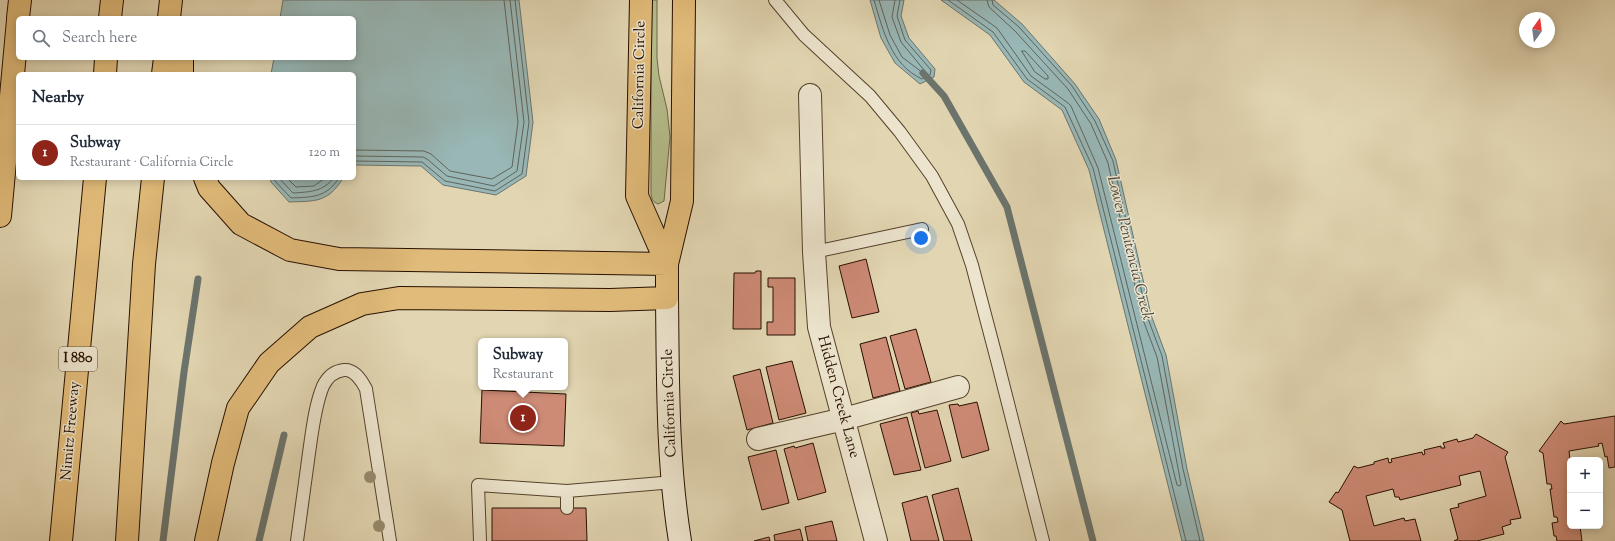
<!DOCTYPE html>
<meta charset="utf-8">
<style>
body{margin:0;font-family:"Sorts Mill Goudy",serif;background:#f2f2f3;color:#1f2937}
.controls{position:absolute;right:12px;bottom:12px;display:grid;overflow:hidden;border-radius:6px;box-shadow:0 2px 10px #0003}
.controls button{width:36px;height:36px;display:grid;place-items:center;padding:0;border:0;border-bottom:1px solid #e0e1e3;background:#fff;color:#1f2937;font:20px sans-serif}
.compass{position:absolute;left:1519px;top:12px;width:36px;height:36px;border-radius:50%;background:#fff;box-shadow:0 2px 10px #0003;rotate:14deg}
.you{position:absolute;left:921px;top:238px;width:14px;height:14px;margin:-10px;border:3px solid #fff;border-radius:50%;background:#1a73e8;box-shadow:0 0 0 6px #1a73e833}
.badge{display:grid;place-items:center;width:26px;height:26px;border-radius:50%;background:#8f2418;color:#fff;font-size:13px;font-weight:700}
.pin{position:absolute;translate:-50% -50%;border:2px solid #fff;box-shadow:0 1px 4px #0006}
.popup{position:absolute;left:478px;top:338px;width:90px;height:52px;box-sizing:border-box;display:grid;place-content:center;border-radius:6px;background:#fff;filter:drop-shadow(0 1px 3px #0005);font-size:13px;white-space:nowrap;color:#747a83}
.popup b{font-size:15px;color:#1f2937}
.popup::after{content:'';position:absolute;left:50%;top:100%;margin-left:-8px;border:8px solid transparent;border-top-color:#fff}
.list{margin:0;padding:0;list-style:none}
h2{display:flex;justify-content:space-between;align-items:center;height:52px;margin:0;padding:0 16px;font-size:17px}
h2 small{font-size:13px;font-weight:400;color:#747a83}
.list li{display:grid;grid-template-columns:26px 1fr auto;gap:12px;align-items:center;box-sizing:border-box;height:56px;padding:0 16px;border-top:1px solid #e0e1e3}
.list b{display:block;font-size:15px;white-space:nowrap}
.list p{margin:0;font-size:13px;white-space:nowrap;color:#747a83}
.list em{font-size:13px;font-style:normal;color:#747a83}
.icon{flex:none;width:22px;height:22px;fill:none;stroke:currentColor;stroke-width:2;stroke-linecap:round;stroke-linejoin:round}
.map{position:relative;flex:none;width:1615px;height:541px;overflow:hidden}
.search{position:absolute;background:#fff;box-shadow:0 2px 10px #0003;left:16px;top:16px;width:340px;height:44px;display:flex;align-items:center;gap:10px;box-sizing:border-box;padding:0 14px;border-radius:6px;color:#747a83;font-size:15px}
.panel{position:absolute;background:#fff;box-shadow:0 2px 10px #0003;left:16px;top:72px;width:340px;height:108px;border-radius:6px}
.map>svg:first-child{display:block}
.green{fill:#b5bd8b;stroke:#6e6646}
.water{fill:#98b7b6;stroke:#6b746d}
.lines{fill:none;stroke-linecap:round;stroke-linejoin:round}
.shore{stroke:#60635b;stroke-width:1}
.stream{stroke:#6b746d;stroke-width:7}
.building{fill:#cd8a75;stroke:#270f00}
.lane-casing{stroke:#56412c;stroke-width:14}
.street-casing{stroke:#56412c;stroke-width:24}
.secondary-casing{stroke:#270f00;stroke-width:24}
.highway-casing{stroke:#270f00;stroke-width:24}
.lane{stroke:#ece4cd;stroke-width:12}
.street{stroke:#ece4cd;stroke-width:22}
.secondary{stroke:#ece4cd;stroke-width:22}
.highway{stroke:#e1bb79;stroke-width:22}
.tree{fill:#978a6b}
.labels{text-anchor:middle;dominant-baseline:central;stroke-width:3;stroke-linejoin:round;paint-order:stroke}
.shield{fill:#ece4cd;stroke:#624f3e;stroke-width:1}
.shield-label{font-size:14px;font-weight:bold;fill:#270f00}
.street-label{font-size:15px;fill:#270f00;stroke:#ece4cd}
.water-label{font-size:16px;font-style:italic;fill:#4f4a40;stroke:#ece4cd}
</style>
<div class="map">
<svg width="1615" height="541" viewBox="0 0 1615 541">
<rect width="100%" height="100%" fill="#e2d6b2"/>
<filter id="stains"><feTurbulence type="fractalNoise" baseFrequency=".005" numOctaves="4"/><feColorMatrix values="0 0 0 0 .2 0 0 0 0 .09 0 0 0 0 .02 0 0 0 .5 -.17"/></filter>
<radialGradient id="worn" r=".72"><stop offset=".6" stop-color="#630" stop-opacity="0"/><stop offset="1" stop-color="#630" stop-opacity=".3"/></radialGradient>
<path class="green" d="M651 0H657V58L659 76 667 109 670 137 664 201 658 204C653 202 652 200 651 194Z"/>
<path class="water" d="M283 0H519L533 122 526 176 496 195 443 185 421 166 354 165V74H271L274 58H354V18H280Z
M870 0H904L901 16 909 38 935 69 934 77 920 84 895 63 881 38Z
M941 0H994L1022 24 1075 84 1099 119 1116 160 1151 315 1166 355 1187 469 1204 541H1182L1089 170 1062 110 1024 82 990 35Z
M270 178H343C328 203 315 201 289 202L271 182Z"/>
<g class="lines">
<path class="shore" d="M874 0C883 30 891 65 922 79L930 75 931 70 905 40 897 16 900 0
M879 0 890 35 902 57 923 73 924 70 901 42 892 17 895 0
M948 0 993 32 1027 79 1065 107 1093 168 1186 541
M957 0 997 28 1031 76 1068 103 1071 106 1098 168 1177 485 1180 486 1181 484 1157 357 1142 317 1108 163 1091 124 1068 89 1015 31 989 7 987 0
M992 0 993 5 1019 27 1072 86 1095 121 1113 161 1147 316 1162 356 1183 469 1200 541
M1022 51H1025L1048 76V79H1045L1035 72Z
M354 150 424 151 431 154 450 171 492 179 512 167 518 122 504 0
M354 156 423 157 427 159 447 176 494 186 517 171 524 122 510 0
M354 161 422 162 445 181 495 191 522 174 529 122 515 0
M274 178 275 181 291 198C312 197 326 198 339 178
M279 178 293 193C308 192 324 192 333 178
M287 178 296 187 314 186 325 178"/>
<path class="stream" d="M923 73 944 96 1007 207 1093 541
M163 541 184 372 198 279
M259 541 284 435"/>
</g>
<path class="building" d="M866 259 879 312 852 318 839 266Z
M756 271H761V329H733L734 273H755Z
M768 278H795V335H767V322H773V287H768Z
M916 329 931 382 905 389 890 336Z
M886 337 900 391 873 398 860 344Z
M792 361 806 413 779 420 766 367Z
M760 369 773 423 747 430 733 376Z
M482 390 566 394 564 446 480 443Z
M977 402 989 450 962 458 949 405 958 404 959 406Z
M937 410 951 461 925 468 911 413 918 411 919 414Z
M1615 416V467L1609 468 1607 456 1605 457 1602 443 1598 444 1599 446 1569 451 1570 460V526H1580L1582 541H1557L1556 536H1554L1552 523 1558 522 1557 517H1554L1550 489H1552L1551 484H1547L1543 453 1539 451 1561 421 1564 424Z
M907 417 921 470 894 475 880 424Z
M1476 434 1508 452 1505 457 1521 518 1510 520 1511 524 1502 527 1504 534 1477 541H1454L1458 539 1450 509 1459 507 1458 504 1486 496 1480 471 1459 476 1461 485 1400 500 1399 497H1395L1393 489 1366 496 1374 526 1404 518 1405 521 1415 519 1421 541H1350L1342 510 1329 502 1336 492 1338 493 1354 466 1358 468 1374 464V462L1388 458 1389 463 1392 462 1391 459 1422 452 1423 455 1425 454 1424 450 1441 446V448H1445L1443 443 1457 439 1458 442 1473 438Z
M813 443 826 492 798 500 784 449 794 446 795 448Z
M776 450 789 503 762 510 748 457Z
M958 488 972 541H944L932 495Z
M927 496 939 541H911L902 503Z
M492 508H586L587 541H492Z
M832 521 837 541H808L805 527Z
M800 529 803 541H775L774 535Z
M769 537 770 541H754Z"/>
<g class="lines">
<defs>
<path id="lane" d="M775 0 804 35 870 96 900 132 932 176 958 224 972 265 998 364 1043 541
M814 252 922 229
M567 508V491
M297 541C301 512 305 482 309 453 312 432 315 405 323 386 327 378 334 371 344 370 354 369 362 381 366 389L390 541
M480 541 478 485 567 491 674 482"/>
<path id="street" d="M810 95 814 252 819 327 876 541
M758 439 844 419 958 387"/>
<path id="secondary" d="M667 298C668 379 667 461 680 541"/>
<path id="highway" d="M641 0 637 196 667 264
M18 18 20 0
M110 18 112 0
M169 18 171 0
M105 74 106 58
M163 74 165 58
M182 74V58
M205 178 209 188 241 224 290 250 339 259 667 264
M0 216 18 20
M61 541 95 178
M127 541 144 264 153 178
M206 541 223 463 238 408 269 363 310 327 362 304 399 298 610 300 667 298V264L682 201 684 0"/>
</defs>
<use href="#lane" class="lane-casing"/>
<use href="#street" class="street-casing"/>
<use href="#secondary" class="secondary-casing"/>
<use href="#highway" class="highway-casing"/>
<use href="#lane" class="lane"/>
<use href="#street" class="street"/>
<use href="#secondary" class="secondary"/>
<use href="#highway" class="highway"/>
</g>
<g class="tree">
<circle cx="370" cy="477" r="6"/>
<circle cx="379" cy="526" r="6"/>
</g>
<g class="labels">
<rect class="shield" x="59" y="347" width="38" height="24" rx="3"/>
<g class="shield-label">
<text x="78" y="359">I 880</text>
</g>
<g class="street-label">
<text transform="translate(640 75) rotate(-89)">California Circle</text>
<text transform="translate(838 397) rotate(75)">Hidden Creek Lane</text>
<text transform="translate(670 403) rotate(-92)">California Circle</text>
<text transform="translate(71 431) rotate(-85)">Nimitz Freeway</text>
</g>
<g class="water-label">
<text transform="translate(1129 248) rotate(76)">Lower Penitencia Creek</text>
</g>
</g>
<rect width="100%" height="100%" filter="url(#stains)"/>
<rect width="100%" height="100%" fill="url(#worn)"/>
</svg>
<div class="controls">
<button>+</button>
<button>−</button>
</div>
<svg class="compass" viewBox="-18 -18 36 36"><path d="M0-13l5 13h-10z" fill="#e53935"/><path d="M0 13l5-13h-10z" fill="#747a83"/></svg>
<div class="you"></div>
<div class="pin badge" style="left:523px;top:418px">1</div>
<div class="popup"><b>Subway</b>Restaurant</div>
<div class="search"><svg class="icon" aria-label="search" viewBox="0 0 24 24"><circle cx="10" cy="10" r="6"/><path d="M15 15l6 6"/></svg>Search here</div>
<section class="panel">
<h2>Nearby<small></small></h2>
<ul class="list">
<li><span class="badge">1</span><div><b>Subway</b><p>Restaurant · California Circle</p></div><em>120 m</em></li>
</ul>
</section>
</div>
